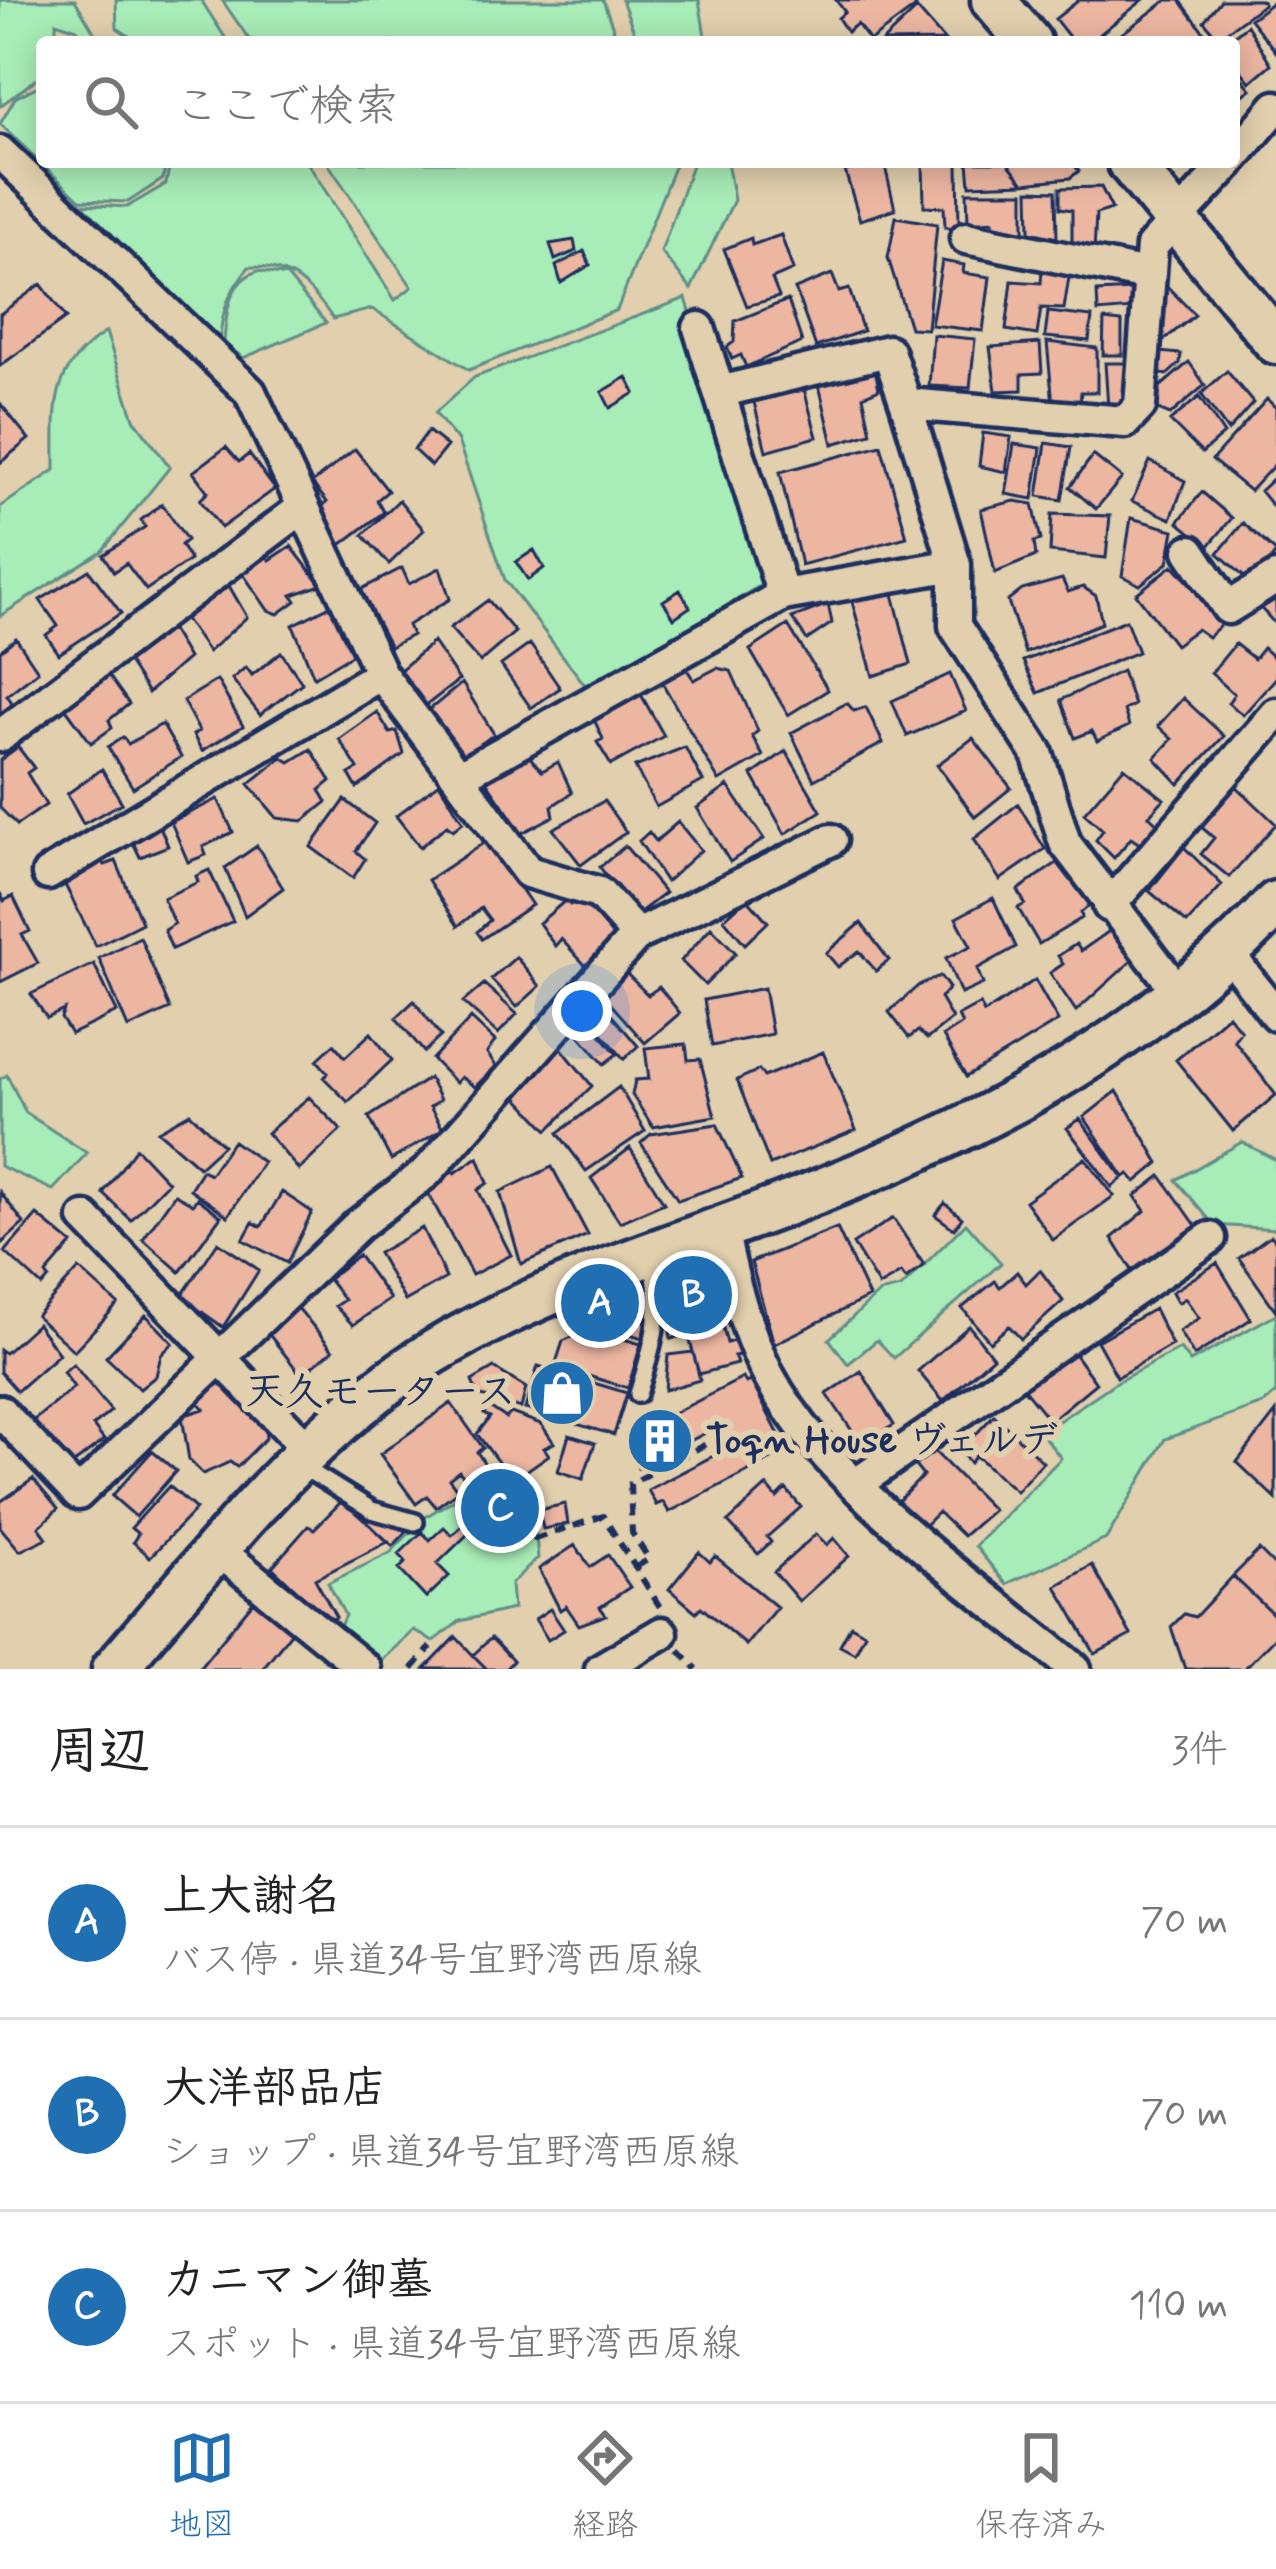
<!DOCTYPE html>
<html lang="ja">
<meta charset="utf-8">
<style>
body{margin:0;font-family:Mynerve,"Klee One",sans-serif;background:#f2f2f2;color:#222}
.you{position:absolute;left:582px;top:1011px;width:42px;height:42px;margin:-30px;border:9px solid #fff;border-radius:50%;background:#1a73e8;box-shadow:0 0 0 18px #1a73e833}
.badge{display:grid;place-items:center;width:78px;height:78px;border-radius:50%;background:#1f6fb2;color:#fff;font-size:39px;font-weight:700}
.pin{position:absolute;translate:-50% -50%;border:6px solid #fff;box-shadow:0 3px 12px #0006}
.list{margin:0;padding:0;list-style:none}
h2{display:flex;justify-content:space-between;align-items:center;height:156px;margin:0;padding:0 48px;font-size:51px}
h2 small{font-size:39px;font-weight:400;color:#767676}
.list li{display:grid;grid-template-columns:78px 1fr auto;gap:36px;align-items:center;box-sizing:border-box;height:192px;padding:0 48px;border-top:3px solid #e0e0e0}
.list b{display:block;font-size:45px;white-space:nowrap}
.list p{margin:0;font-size:39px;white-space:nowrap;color:#767676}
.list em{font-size:39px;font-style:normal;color:#767676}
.icon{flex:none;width:66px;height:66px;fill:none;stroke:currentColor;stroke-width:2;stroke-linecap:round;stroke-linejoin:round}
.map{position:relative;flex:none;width:1276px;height:1669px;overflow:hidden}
.search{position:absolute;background:#fff;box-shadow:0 6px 30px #0003;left:36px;right:36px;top:36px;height:132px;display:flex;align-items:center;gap:30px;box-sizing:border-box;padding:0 42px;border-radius:12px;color:#767676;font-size:45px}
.sheet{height:732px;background:#fff}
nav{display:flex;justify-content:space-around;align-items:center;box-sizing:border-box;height:168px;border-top:3px solid #e0e0e0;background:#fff;font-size:33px;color:#767676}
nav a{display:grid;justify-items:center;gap:6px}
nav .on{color:#1f6fb2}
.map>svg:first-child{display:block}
.green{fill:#a8ecb7;stroke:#628e8a;stroke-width:3}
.building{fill:#ecb6a1;stroke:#1b2f5e;stroke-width:3}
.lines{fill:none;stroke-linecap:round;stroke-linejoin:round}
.lane-casing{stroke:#1b2f5e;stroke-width:24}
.street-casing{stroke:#1b2f5e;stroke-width:39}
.secondary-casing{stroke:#1b2f5e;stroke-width:51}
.path{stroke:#1b2f5e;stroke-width:6;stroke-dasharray:12 9;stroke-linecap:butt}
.lane{stroke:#e1cfad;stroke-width:15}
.street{stroke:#e1cfad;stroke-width:30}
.secondary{stroke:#e1cfad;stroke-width:42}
.labels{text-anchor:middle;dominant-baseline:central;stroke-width:12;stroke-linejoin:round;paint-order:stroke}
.poi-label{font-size:39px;font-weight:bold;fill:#1b2f5e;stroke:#e1cfad;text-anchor:end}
</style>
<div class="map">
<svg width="1276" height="1669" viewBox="0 0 1276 1669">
<rect width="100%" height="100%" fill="#e1cfad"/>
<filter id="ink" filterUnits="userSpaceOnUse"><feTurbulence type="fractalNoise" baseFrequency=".00833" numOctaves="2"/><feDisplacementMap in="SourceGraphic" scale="24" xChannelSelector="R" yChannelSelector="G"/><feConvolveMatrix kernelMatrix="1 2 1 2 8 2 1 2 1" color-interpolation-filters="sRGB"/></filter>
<g filter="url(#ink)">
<path class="green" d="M0 0H75L100 42H85L77 29 56 22V42H42V75L0 106Z
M116 0H201L228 42H138L117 28Z
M222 0H603L618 42H251Z
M622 0H699L706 42H638Z
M42 84V162H166L163 179 128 202 80 200 0 124 15 98Z
M170 162H307L395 300 412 287 327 162H676L617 310 469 370 372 309 333 319C310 285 290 266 249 267 227 293 222 312 219 345L82 204 127 207 166 184Z
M693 162H727L734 200 691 289 661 252Z
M258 271 287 276 326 323 243 358 224 343C226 316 227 281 258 271Z
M686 298 769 580 588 689 505 580 458 441 435 413 475 377Z
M106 332 134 419 170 467 102 551 0 616V507L55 470C55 407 49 369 106 332Z
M7 1075 26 1113 87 1153 53 1190 0 1166V1079Z
M1242 1142 1276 1160V1229L1214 1225 1176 1180Z
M966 1223 1001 1263 894 1358 877 1340 848 1364 829 1339 879 1293 901 1288Z
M1276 1314V1393L1263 1404 1165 1439 1106 1539 1006 1584 975 1546 1061 1458 1041 1433 1113 1384 1180 1349 1190 1362Z
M491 1476 505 1495 533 1507 538 1558 511 1584 513 1609 460 1621 433 1642 414 1630 375 1666 337 1633 345 1615 328 1583 390 1553 424 1518Z"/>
<path class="building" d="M836 0H911L916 7 870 41 857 24 847 32 838 18 845 12Z
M1079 0H1143L1090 42H1073L1055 19Z
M1167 0H1180L1206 35 1197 42H1126L1120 35Z
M1221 0H1261L1264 4 1218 38 1204 21Z
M1276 0V52L1250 19Z
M917 9 945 41 882 42Z
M1247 25 1271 64 1250 82 1234 62V42H1226Z
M1234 69 1251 89 1234 102Z
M884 162 895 209 860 220 845 171Z
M923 162H958L959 228 945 227 944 207 924 206Z
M968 162H1007L1024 183 970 185Z
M1007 162H1072L1079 171 1070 178 1024 183Z
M1101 187 1112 209 1096 214 1094 252 1072 249V210L1060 208V188Z
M1029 190 1056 191 1057 238 1030 232Z
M967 192H1024V232L994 230 993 221 968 223Z
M896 217 937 224 927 329 910 328 888 258Z
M781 235 793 270 772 279 779 297 747 306 724 249 751 238 752 245Z
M574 240 576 251 555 260 550 244Z
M584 251 590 265 561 283 556 266Z
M942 261 964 265 963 273 990 277 983 331 931 325Z
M1042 269 1070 271 1064 309 1041 308 1037 335 1006 330 1012 281 1041 283Z
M832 274 839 292 849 289 863 331 816 347 795 289Z
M1161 280 1195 315 1164 340 1157 339Z
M41 284 66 318 0 366V314Z
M1133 290 1134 309 1098 312 1097 292Z
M788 300 802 342 746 367 741 355 732 359 727 347 734 342 735 321Z
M1048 312 1092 317 1089 341 1045 337Z
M1104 320 1122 322V355H1103Z
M933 335 975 339 970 388 929 386Z
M1047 342 1097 348V392H1081L1080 405 1053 404Z
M1040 343 1042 373 1022 374V390L996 391 990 347Z
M1159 352 1181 354 1180 363 1167 375 1157 373Z
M1189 362 1205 385 1170 415 1158 410 1160 387Z
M1105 363H1126L1128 406 1108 408Z
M875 369 879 389 863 396 871 433 833 444 819 385Z
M1227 371 1253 403 1228 431 1201 394Z
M627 377 635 393 610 408 602 392Z
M804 389 817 437 766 451 754 402Z
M1199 397 1224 434 1202 453 1170 421Z
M1267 399 1276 408V463L1250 491 1212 460Z
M0 403 29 439 0 463Z
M428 431 447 446 431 466 414 450Z
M983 433 1011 437 1006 472 979 466Z
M1046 443 1071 447 1062 500 1038 496Z
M1014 444 1041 448 1033 499 1006 494Z
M881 445 907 537 801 565 780 472Z
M226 447 239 462 249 454 275 489 221 528 200 500 208 492 193 472Z
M355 449 388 491 377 500 384 512 338 547 316 512 327 502 312 483Z
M1093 455 1122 478 1096 509 1070 487Z
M1150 461 1185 481 1171 519 1132 501Z
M1276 476V511L1260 491Z
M1202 492 1232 518 1208 547 1178 522Z
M399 500 424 530 389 564 363 535Z
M1015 501 1033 504 1041 540 1034 542 1036 556 995 573 981 509Z
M162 504 187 540 181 545 190 560 146 590 126 563 114 572 103 555 145 527 141 520Z
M1052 514 1110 516 1106 558 1050 552Z
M1131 518 1174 530 1168 563 1140 585 1122 576Z
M1243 523 1276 552 1253 585 1218 553Z
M291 546 321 585 292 595 296 601 278 614 268 610 241 571 264 553 270 560Z
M534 550 544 568 528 580 516 562Z
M1173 565 1224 622 1208 637 1197 629 1175 645 1136 594Z
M402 568 409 584 440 568 450 599 408 625 412 635 390 647 360 590Z
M89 570 121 613 59 654 46 635 58 626 40 600Z
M1062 579 1068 592 1083 587 1096 596 1102 623 1025 653 1008 601 1022 590Z
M228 584 247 617 208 652 182 615Z
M891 586 911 664 873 676 851 598Z
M680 590 690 607 674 618 663 601Z
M1276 590V625L1259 606Z
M488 600 515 632 480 662 450 628Z
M828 604 832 623 807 640 792 618Z
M330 606 353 654 314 677 293 625Z
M1126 620 1138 652 1038 693 1023 661Z
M168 625 188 658 148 693 124 656Z
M788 625 828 690 788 715 750 650Z
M16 638 38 671 7 695 13 704 0 714V651Z
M433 642 459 680 424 707 399 671Z
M530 644 560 688 531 708 501 665Z
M1235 644 1254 659 1263 648 1276 660V678L1243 715 1228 703 1234 694 1211 673Z
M281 652 302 683 260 715 232 679 246 667 252 675Z
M684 665 694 680 717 668 731 671 758 731 752 736 763 756 719 781 660 679Z
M1122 671 1134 705 1124 710 1129 726 1097 741 1092 731 1075 738 1061 700Z
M107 673 129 704 109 720 112 728 91 743 64 706Z
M950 674 966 711 907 736 892 701Z
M217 680 243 726 202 751 193 735 199 731 183 701Z
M462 683 494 734 462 759 429 710Z
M638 689 664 736 611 765 597 742 603 739 593 717Z
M1183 698 1224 736 1179 784 1155 758 1172 739 1158 726Z
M847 703 854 711 866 707 883 743 814 780 791 733Z
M377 712 390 733 397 731 404 754 357 788 349 774 358 769 339 739Z
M162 724 181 757 133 788 108 747 123 737 128 744Z
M973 738 1011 788 975 817 937 765Z
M18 747 34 768 27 773 46 805 17 825 0 808V760Z
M685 747 703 781 656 807 635 767Z
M311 749 331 781 320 790 327 802 303 821 277 818 249 784 282 757 290 762Z
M786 751 821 811 785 834 752 775Z
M527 754 542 771 558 762 572 793 552 806 554 816 522 833 486 781Z
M1124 767 1164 799 1149 816 1161 827 1144 847 1131 838 1114 858 1096 840 1103 830 1084 813Z
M102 769 122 803 83 824 67 794Z
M439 783 463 822 453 830 447 825 420 847 396 816Z
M1234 784 1276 824 1229 877 1201 854 1214 838 1198 824Z
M728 786 764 839 730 862 697 808Z
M218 799 233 832 203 847 206 855 188 862 171 822Z
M345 800 375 823 356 851 365 859 353 878 311 847Z
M604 801 626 832 581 865 553 829Z
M1018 804 1045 849 1000 880 974 839Z
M157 819 168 846 140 857 129 834Z
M678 822 701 850 666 882 639 841 649 832 656 841Z
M488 840 532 905 482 939 477 932 490 920 481 908 458 926 428 880Z
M257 846 283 888 245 916 225 868Z
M625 846 665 893 635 916 600 867Z
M1184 847 1222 885 1187 923 1149 891Z
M1064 858 1096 899 1081 913 1082 918 1039 944 1018 908 1025 904 1018 890Z
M102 861 105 865 116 861 142 923 96 946 65 885Z
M209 870 233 921 172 949 164 930 174 924 163 898 198 882 196 876Z
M0 893 4 901 13 896 30 931 22 935 38 963 0 982Z
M580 897 614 937 586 966 561 939 555 946 539 923 566 900 570 905Z
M747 898 768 922 745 944 724 919Z
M993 898 1016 947 977 969 983 984 961 994 946 958 971 946 956 918Z
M861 923 889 960 876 971 859 951 838 967 826 953Z
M1118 925 1137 956 1076 1011 1050 973 1063 964 1058 956 1076 944 1081 951Z
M711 927 736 953 705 985 681 961Z
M140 937 170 1009 128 1028 99 958Z
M516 957 540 986 517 1007 491 979Z
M94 964 117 1012 71 1034 61 1018 64 1010 47 1018 31 994Z
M626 973 648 995 659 987 680 1013 645 1043 603 995Z
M940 976 949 988 940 998 952 1019 927 1039 918 1031 909 1038 889 1012 919 985Z
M1035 980 1058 1021 966 1077 943 1036 962 1024 958 1016 980 1004 984 1013Z
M484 984 517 1014 498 1034 463 1002Z
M764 988 772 1034 712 1046 704 1000Z
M598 999 638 1046 624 1059 585 1013Z
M414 1001 441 1036 424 1052 396 1018Z
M1228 1015 1241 1031 1234 1040 1276 1095 1233 1131 1176 1060Z
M471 1018 495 1041 487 1053 496 1066 475 1087 461 1077 456 1083 432 1059Z
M592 1024 617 1054 604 1064 579 1035Z
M371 1033 392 1060 348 1102 324 1078 328 1073 317 1060 334 1044 345 1057Z
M558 1044 592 1086 548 1130 513 1093Z
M686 1044 688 1060 700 1059 715 1116 653 1127 632 1095 635 1080 649 1079 645 1048Z
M823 1052 856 1130 770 1165 737 1080 759 1070 764 1077Z
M429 1078 440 1100 430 1107 443 1129 391 1160 369 1117Z
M619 1087 645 1131 586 1171 558 1133Z
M1117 1091 1159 1163 1136 1182 1129 1174 1124 1177 1084 1117Z
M309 1097 341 1130 299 1170 267 1133Z
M190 1113 223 1145 199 1167 158 1131Z
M1080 1119 1123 1178 1112 1187 1067 1128Z
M717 1124 742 1178 678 1200 641 1143 651 1134Z
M233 1141 263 1162 228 1216 190 1189 202 1170 210 1174Z
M136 1148 168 1182 131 1220 103 1193Z
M630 1148 664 1203 620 1222 591 1178Z
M478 1157 488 1183 478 1190 511 1255 472 1275 426 1189 449 1167 455 1173Z
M1085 1158 1114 1196 1053 1240 1025 1201Z
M552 1167 588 1235 521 1264 500 1192Z
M1161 1176 1200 1231 1135 1275 1112 1238 1145 1211 1135 1196Z
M0 1192 24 1223 0 1245Z
M282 1192 312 1212 287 1263 243 1240 253 1222 261 1227Z
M175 1194 193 1204 197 1198 221 1216 180 1272 143 1239Z
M945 1203 962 1218 954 1229 935 1215Z
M37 1215 72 1244 46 1274 49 1278 42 1286 5 1252Z
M893 1218 924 1265 906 1279 901 1273 879 1286 853 1244Z
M422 1228 446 1278 405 1301 378 1253Z
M837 1228 869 1297 774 1344 751 1262Z
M1271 1235 1276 1242V1311L1239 1258Z
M218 1242 259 1270 223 1327 181 1297Z
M358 1255 390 1299 353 1325 335 1306 344 1300 328 1279Z
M1217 1263 1251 1319 1194 1356 1179 1331 1199 1318 1185 1298 1178 1303 1172 1292Z
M79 1269 118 1304 74 1351 36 1316Z
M1040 1270 1063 1301 1021 1339 1009 1326 990 1342 962 1308 995 1281 1000 1287 1017 1272 1026 1284Z
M716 1278 727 1319 721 1321 727 1343 736 1340 740 1355 734 1356 737 1364 699 1374 688 1334 671 1339 665 1292Z
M648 1304 643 1338 595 1324Z
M298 1308 333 1350 301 1375 267 1332Z
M1154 1309 1172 1345 1117 1377 1097 1341Z
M146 1315 173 1343 161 1355 156 1376 140 1389 106 1357Z
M37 1324 59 1354 17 1391 0 1372V1350L5 1353Z
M969 1326 993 1357 943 1401 918 1371Z
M590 1329 641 1344 628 1388 555 1366 563 1341Z
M1070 1348 1096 1383 1050 1421 1022 1387Z
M693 1352 700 1380 665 1390 668 1355Z
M73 1364 111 1411 93 1426 104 1440 72 1465 61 1451 52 1457 28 1425 74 1387 63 1372Z
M538 1366 627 1393 614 1435 525 1409Z
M494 1368 526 1388 521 1408 478 1395 472 1381Z
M861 1371 894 1425 861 1444 827 1394Z
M224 1377 265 1421 266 1438 237 1467 230 1462 203 1474 189 1460 182 1416 204 1409 198 1402Z
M743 1378 746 1383 751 1381 785 1446 778 1449 781 1454 669 1512 663 1502 656 1505 648 1490 728 1448 717 1427 638 1468 629 1436Z
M451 1403 483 1448 477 1452 487 1467 471 1486 459 1471 449 1479 458 1491 436 1507 427 1496 416 1504 380 1454Z
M488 1406 506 1418 511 1413 541 1424 554 1443 544 1448 549 1455 512 1481 477 1434 490 1417 484 1414Z
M1276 1412V1499L1237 1462Z
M994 1415 1043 1462 1016 1491 976 1456 970 1463 960 1451Z
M569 1435 595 1443 583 1479 558 1471Z
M933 1450 993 1510 963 1536 938 1512 922 1528 896 1503 923 1476 912 1462Z
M152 1451 176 1471 136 1517 112 1496Z
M33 1479 58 1509 39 1527 47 1538 20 1551 0 1527V1502Z
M169 1486 196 1509 150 1557 133 1542 138 1534 131 1528Z
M767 1486 777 1498 786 1489 801 1507 767 1537 771 1542 758 1554 728 1522Z
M343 1500 388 1542 315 1579 336 1617 329 1621 272 1567 308 1526 314 1529Z
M343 1500 412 1526 393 1546Z
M565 1504 568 1524 543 1529 539 1510Z
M465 1523 472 1530 437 1564 449 1576 426 1598 399 1569 406 1562 399 1554 422 1532 430 1540 444 1527 452 1535Z
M816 1534 827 1545 834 1538 849 1556 799 1601 774 1572Z
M575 1545 590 1567 608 1555 630 1587 600 1607 606 1615 579 1625 566 1606 560 1610 539 1569Z
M1259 1550 1276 1567V1617L1233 1576Z
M699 1552 710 1562 715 1556 777 1607 746 1645 701 1607 696 1612 669 1589Z
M1092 1565 1131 1635 1095 1654 1056 1586Z
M1233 1576 1276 1617V1636L1244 1669H1185L1171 1627 1184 1614 1195 1617Z
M257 1597 294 1629 262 1669H198Z
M550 1609 564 1630 548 1640 535 1619Z
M851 1625 865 1633 855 1653 840 1645Z
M456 1637 473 1655 487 1669H425Z
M491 1638 513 1661 505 1669H487L473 1655Z"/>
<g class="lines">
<defs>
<path id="lane" d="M638 1394C653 1346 665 1307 651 1257
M298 1464 372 1510 415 1522"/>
<path id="street" d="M0 152 250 392 381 674 458 777 783 595 955 565
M1234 157 1276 107
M966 238 1147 275
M699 328 783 595
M719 392 888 351 906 404
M1190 551 1228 608 1276 578
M0 736 302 508
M48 874 381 674
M1109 906 1276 714
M637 935 831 840
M1227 952 1276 1015
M1179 993 1065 843 1037 753 955 626V565L906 404 1125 422 1140 406 1152 246 1230 162
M85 1218 308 1449
M722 1227C730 1271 743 1319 761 1360 812 1476 978 1588 1075 1669
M0 1411 78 1494 358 1225 427 1172 637 935 599 893 528 872 458 777
M855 1485 1210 1238
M218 1550 365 1669
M601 1669 662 1633"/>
<path id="secondary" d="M993 0 1029 42
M1129 162 1276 342
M114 1669C211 1558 301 1436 427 1356 537 1288 666 1250 786 1204 969 1134 1141 1049 1276 903"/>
</defs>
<use href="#lane" class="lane-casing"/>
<use href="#street" class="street-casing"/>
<use href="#secondary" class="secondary-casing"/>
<path class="path" d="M513 1509 529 1513 535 1539 603 1516 660 1607
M518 1528 532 1527
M636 1567 649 1559 632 1533 630 1484 712 1441
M679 1650 697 1669
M412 1669 431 1647"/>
<use href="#lane" class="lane"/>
<use href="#street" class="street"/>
<use href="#secondary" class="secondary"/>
</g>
</g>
<defs>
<symbol id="shop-disc" viewBox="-11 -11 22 22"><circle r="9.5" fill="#1f6fb2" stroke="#e1cfad"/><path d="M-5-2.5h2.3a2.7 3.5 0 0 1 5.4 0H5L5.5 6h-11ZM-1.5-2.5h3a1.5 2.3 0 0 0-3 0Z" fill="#fff"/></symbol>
<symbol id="building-disc" viewBox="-11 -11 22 22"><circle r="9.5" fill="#1f6fb2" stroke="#e1cfad"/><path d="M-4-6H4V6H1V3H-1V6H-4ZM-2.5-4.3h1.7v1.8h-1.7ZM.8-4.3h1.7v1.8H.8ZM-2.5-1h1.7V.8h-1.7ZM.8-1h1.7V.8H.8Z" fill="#fff"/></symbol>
</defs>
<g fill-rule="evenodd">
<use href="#shop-disc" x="524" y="1355" width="76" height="76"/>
<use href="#building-disc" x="622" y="1403" width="76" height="76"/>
</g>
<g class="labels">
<g class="poi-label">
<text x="516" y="1393">天久モータース</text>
<text x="706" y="1441" text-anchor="start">Toqn House ヴェルデ</text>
</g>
</g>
</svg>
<div class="you"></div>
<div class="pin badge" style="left:600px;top:1303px">A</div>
<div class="pin badge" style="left:693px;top:1295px">B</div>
<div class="pin badge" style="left:500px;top:1508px">C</div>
<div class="search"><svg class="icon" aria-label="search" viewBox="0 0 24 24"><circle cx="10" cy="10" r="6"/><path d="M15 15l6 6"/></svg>ここで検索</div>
</div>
<section class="sheet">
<h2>周辺<small>3件</small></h2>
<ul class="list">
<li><span class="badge">A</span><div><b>上大謝名</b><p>バス停 · 県道34号宜野湾西原線</p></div><em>70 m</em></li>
<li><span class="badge">B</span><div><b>大洋部品店</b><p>ショップ · 県道34号宜野湾西原線</p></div><em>70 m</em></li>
<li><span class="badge">C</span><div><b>カニマン御墓</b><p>スポット · 県道34号宜野湾西原線</p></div><em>110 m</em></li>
</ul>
</section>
<nav>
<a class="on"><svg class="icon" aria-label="map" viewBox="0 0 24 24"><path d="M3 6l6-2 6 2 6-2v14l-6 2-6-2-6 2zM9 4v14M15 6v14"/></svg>地図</a>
<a><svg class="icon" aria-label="directions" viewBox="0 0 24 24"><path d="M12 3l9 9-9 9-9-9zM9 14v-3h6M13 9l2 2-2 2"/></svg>経路</a>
<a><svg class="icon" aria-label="saved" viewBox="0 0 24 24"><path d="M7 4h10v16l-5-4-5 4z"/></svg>保存済み</a>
</nav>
